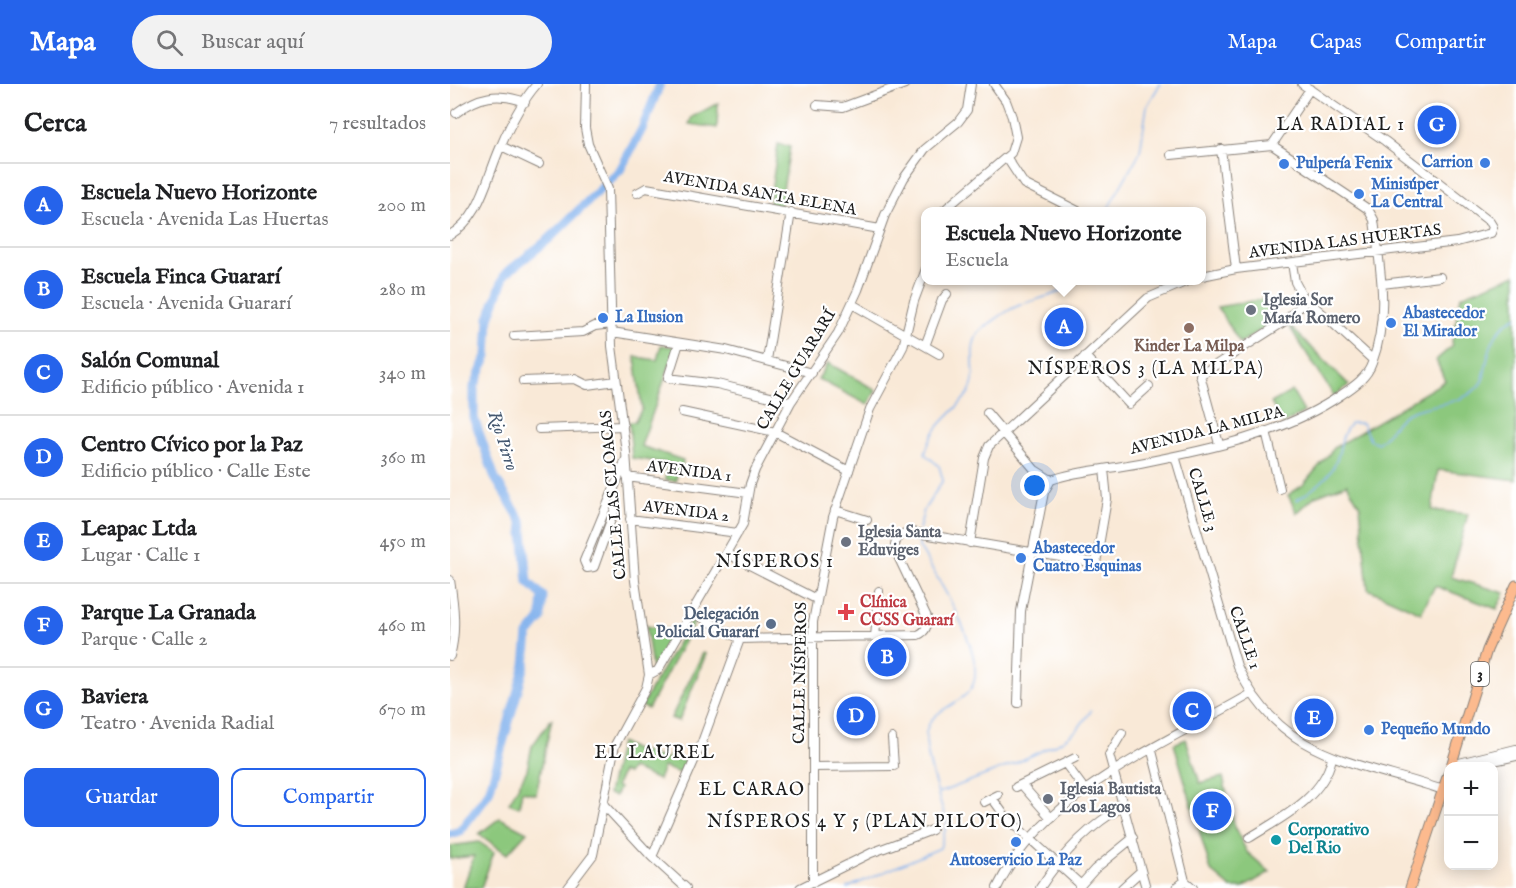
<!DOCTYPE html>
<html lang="es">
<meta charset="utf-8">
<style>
body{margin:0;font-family:"IM FELL English",serif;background:#f2f2f2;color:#202124}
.controls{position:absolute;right:18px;bottom:18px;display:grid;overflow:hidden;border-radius:12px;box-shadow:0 3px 15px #0003}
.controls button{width:54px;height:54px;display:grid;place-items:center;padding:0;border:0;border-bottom:2px solid #e0e0e0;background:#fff;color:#202124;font:30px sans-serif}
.you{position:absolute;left:585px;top:402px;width:21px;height:21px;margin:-15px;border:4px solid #fff;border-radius:50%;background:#1a73e8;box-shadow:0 0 0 9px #1a73e833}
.badge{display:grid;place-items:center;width:39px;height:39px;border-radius:50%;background:#2563eb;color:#fff;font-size:20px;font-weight:700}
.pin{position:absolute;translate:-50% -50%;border:3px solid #fff;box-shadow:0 2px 6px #0006}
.popup{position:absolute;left:471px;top:123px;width:285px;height:78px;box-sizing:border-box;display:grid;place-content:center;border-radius:12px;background:#fff;filter:drop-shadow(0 2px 4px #0005);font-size:20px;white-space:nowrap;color:#757577}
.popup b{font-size:22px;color:#202124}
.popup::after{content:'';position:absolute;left:50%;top:100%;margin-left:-12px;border:12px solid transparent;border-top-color:#fff}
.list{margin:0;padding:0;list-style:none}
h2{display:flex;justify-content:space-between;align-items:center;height:78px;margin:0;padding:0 24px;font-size:26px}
h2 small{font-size:20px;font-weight:400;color:#757577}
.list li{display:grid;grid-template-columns:39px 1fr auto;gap:18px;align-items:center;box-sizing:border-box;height:84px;padding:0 24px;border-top:2px solid #e0e0e0}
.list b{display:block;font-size:22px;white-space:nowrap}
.list p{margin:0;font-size:20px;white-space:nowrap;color:#757577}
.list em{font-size:20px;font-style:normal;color:#757577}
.actions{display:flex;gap:12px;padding:18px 24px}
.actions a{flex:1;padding:14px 0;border:2px solid #2563eb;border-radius:12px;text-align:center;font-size:21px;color:#2563eb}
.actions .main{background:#2563eb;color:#fff}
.icon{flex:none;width:33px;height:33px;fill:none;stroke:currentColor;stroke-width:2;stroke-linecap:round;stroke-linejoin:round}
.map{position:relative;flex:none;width:1066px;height:804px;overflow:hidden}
header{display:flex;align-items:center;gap:36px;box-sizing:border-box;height:84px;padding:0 30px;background:#2563eb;color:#fff}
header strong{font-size:28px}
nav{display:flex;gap:33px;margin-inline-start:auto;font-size:21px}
.search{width:420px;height:54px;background:#f2f2f2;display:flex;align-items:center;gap:15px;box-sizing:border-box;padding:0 21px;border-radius:33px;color:#757577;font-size:22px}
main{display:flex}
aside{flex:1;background:#fff}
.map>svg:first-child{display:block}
.green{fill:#8cc87d;stroke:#54724c;stroke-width:1.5}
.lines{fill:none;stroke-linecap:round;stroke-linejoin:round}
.stream{stroke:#83b2ed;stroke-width:1.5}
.river{stroke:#83b2ed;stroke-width:9}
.minor-casing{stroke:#8a827a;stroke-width:10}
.major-casing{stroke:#8a827a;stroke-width:11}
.minor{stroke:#fff;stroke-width:8}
.major{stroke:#fcba8e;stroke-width:9}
.shop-dot{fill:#3f7fe0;stroke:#fff;stroke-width:2}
.worship-dot{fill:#6b7280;stroke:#fff;stroke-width:2}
.education-dot{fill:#8d6e63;stroke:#fff;stroke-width:2}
.health-dot{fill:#e0444e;stroke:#fff;stroke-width:2}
.service-dot{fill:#5c6f8a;stroke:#fff;stroke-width:2}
.culture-dot{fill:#0f9aa8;stroke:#fff;stroke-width:2}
.labels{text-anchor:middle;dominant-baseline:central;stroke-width:4.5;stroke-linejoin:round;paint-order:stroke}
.shield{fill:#fff;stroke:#606060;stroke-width:1.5}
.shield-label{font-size:15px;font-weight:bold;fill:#1c1c1c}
.shop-label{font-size:16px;font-weight:bold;fill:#366cbe;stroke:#fff;text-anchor:start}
.street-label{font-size:16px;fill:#1c1c1c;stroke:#fff}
.worship-label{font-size:16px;font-weight:bold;fill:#5b616d;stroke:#fff;text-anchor:start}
.education-label{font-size:16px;font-weight:bold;fill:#785e54;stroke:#fff}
.health-label{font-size:16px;font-weight:bold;fill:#be3a42;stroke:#fff;text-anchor:start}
.service-label{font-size:16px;font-weight:bold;fill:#4e5e75;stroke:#fff;text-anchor:end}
.culture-label{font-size:16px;font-weight:bold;fill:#0d838f;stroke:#fff;text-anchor:start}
.neighbourhood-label{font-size:18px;letter-spacing:1.5px;fill:#1c1c1c;stroke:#fff}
.water-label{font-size:18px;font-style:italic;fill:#455870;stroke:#fff}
</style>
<header>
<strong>Mapa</strong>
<div class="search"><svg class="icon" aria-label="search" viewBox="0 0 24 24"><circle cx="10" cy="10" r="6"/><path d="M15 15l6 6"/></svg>Buscar aquí</div>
<nav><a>Mapa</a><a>Capas</a><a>Compartir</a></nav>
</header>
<main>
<aside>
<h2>Cerca<small>7 resultados</small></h2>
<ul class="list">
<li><span class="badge">A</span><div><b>Escuela Nuevo Horizonte</b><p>Escuela · Avenida Las Huertas</p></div><em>200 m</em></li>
<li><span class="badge">B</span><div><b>Escuela Finca Guararí</b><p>Escuela · Avenida Guararí</p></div><em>280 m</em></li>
<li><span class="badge">C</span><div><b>Salón Comunal</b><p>Edificio público · Avenida 1</p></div><em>340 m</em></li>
<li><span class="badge">D</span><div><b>Centro Cívico por la Paz</b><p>Edificio público · Calle Este</p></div><em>360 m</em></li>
<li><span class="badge">E</span><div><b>Leapac Ltda</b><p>Lugar · Calle 1</p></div><em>450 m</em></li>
<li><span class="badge">F</span><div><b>Parque La Granada</b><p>Parque · Calle 2</p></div><em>460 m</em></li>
<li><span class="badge">G</span><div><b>Baviera</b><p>Teatro · Avenida Radial</p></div><em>670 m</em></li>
</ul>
<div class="actions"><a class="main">Guardar</a><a>Compartir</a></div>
</aside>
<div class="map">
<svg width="1066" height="804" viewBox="0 0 1066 804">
<rect width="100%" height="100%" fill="#fff"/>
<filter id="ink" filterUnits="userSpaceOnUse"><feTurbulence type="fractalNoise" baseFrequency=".0167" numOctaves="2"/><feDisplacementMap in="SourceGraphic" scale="12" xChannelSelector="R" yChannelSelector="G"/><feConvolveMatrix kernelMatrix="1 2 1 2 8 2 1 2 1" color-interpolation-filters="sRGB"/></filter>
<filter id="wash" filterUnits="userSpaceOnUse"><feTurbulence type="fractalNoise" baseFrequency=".008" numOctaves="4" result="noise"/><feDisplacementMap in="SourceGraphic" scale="24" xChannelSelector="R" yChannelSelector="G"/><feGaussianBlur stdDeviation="1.35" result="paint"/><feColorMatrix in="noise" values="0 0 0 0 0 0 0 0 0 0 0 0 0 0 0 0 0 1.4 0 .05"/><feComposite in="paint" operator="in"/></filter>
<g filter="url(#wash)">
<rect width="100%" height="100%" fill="#f9e9d7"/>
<path class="green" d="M268 19 267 44 239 40 242 33Z
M328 60 340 63 330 124 319 122Z
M1066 190V396L988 386 982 426 1018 430 1001 493 1055 509 1047 525 985 502 971 529 918 505 910 422 897 400 865 412 847 429 838 411 853 401 885 363 995 297 986 276 1001 263 1011 212Z
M814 215 826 237 790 259 767 223Z
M837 239 899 301 884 312Z
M211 261 226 263 191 362 233 376 232 384H228L226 397 215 396 217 379 182 374 179 338H184L192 325 185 273 207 276Z
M378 279 426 306 418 321 368 295Z
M842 307 854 328 833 340 821 319Z
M243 533 246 535 198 625 191 622Z
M196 542 226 547 206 584 202 585Z
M253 569 256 570 229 637 221 634Z
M102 634 86 710 72 707 69 723 59 719 77 686 82 662Z
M736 655 750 699 773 693 785 744 797 768 820 788 793 804H781L761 787 724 660Z
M170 658 191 669 193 667 216 676 219 671 240 679 235 691 213 683 208 696 181 684 177 690 172 688 166 702 169 704 165 712 158 710Z
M50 734 77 748 57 770 29 750Z
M29 758 44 768 31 804H13L24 772 0 775V762Z"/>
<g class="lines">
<path class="stream" d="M656 128 690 68 697 22 710 0
M847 416C862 406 882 393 887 375 892 360 890 351 901 339H912L920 356 928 359C939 351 944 337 956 330 980 317 1013 324 1031 299 1034 295 1035 287 1036 281 1040 261 1046 243 1066 233
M469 445 474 426 493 396 489 382 475 370C484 336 503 333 519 308 530 290 516 268 528 250 533 243 546 235 553 230 576 213 608 216 627 196
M489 709 564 680 610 658 627 646 641 627
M397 804 490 764 497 739C491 720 471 661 477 645 485 620 522 620 525 593 529 559 487 493 469 463V453"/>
<path class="river" d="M0 750 10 747 39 708 75 581 78 551 91 535 93 512 78 498 72 438 45 394 24 334V303L37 272 39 234 55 190 99 155 170 86 192 45 210 0"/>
</g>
</g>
<g filter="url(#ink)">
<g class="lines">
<defs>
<path id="minor" d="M367 21 393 23 455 0
M6 29C28 12 48 8 75 18
M822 61 860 5
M51 62 89 80
M771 65 786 185
M557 74 574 100 630 128
M187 109 196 104 430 145
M492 128 561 69 566 53 562 33 556 17 544 0
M0 151C31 132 36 96 50 64 59 43 72 17 87 0
M842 179 845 198 852 211 923 276
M752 192 786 185 1007 158 1041 149 1043 143 1040 138 935 57 852 0
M932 200 990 193
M402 220 489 270
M162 248 276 266 362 289
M64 252 133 248 145 242 162 240
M229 259 218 294 267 300 341 318
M475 262 492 216 497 210
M635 272 679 320 699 302
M317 276 341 128
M73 297 125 295 137 301 166 297
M232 328 325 348 399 387
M537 329 585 386 601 396
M89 345 173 342
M816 347 830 405
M769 360 750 291 835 237 857 216
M725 372 787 582C831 677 907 677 993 706
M177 393 298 409
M601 396C629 386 660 385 690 379 757 366 834 350 891 311 903 303 917 294 922 279 940 232 930 184 924 136L918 125 822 61 721 71
M166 422 144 483 137 484 134 477 176 375
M385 426 417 436
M180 435 288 449
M520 459 534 374 539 362 698 214 740 196
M276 469 366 515
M0 496C4 521 7 547 0 572
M242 528 290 555 468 551C477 547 477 542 477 533L445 466C444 454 449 449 461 448L646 479 657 415 654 385
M425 553 429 507
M199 591 208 586 293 440 300 400 305 386 341 318 388 249 408 206 435 131 454 94 475 65 508 38 517 26 521 0
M568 619 571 527 594 408 601 396
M672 649 659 671 696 804
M702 667 735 797 743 804
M615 679 635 706
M1001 681 1066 665
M1021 682 1066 672
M363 683 444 682 442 654
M572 701 601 734
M566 703 625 674
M542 714 555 732 631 801
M534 718 548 711
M154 721 202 773 236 804
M799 754C831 734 873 714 882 674
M202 773 251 661 290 555
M363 798V538L383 433 420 325 453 263 464 217 476 185
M629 803 645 785 683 754
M118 804 143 771 165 661 196 604 199 591 185 497 176 368 162 262 158 105 138 60 135 44 136 0
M350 804 421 769 482 746
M547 804C592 709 715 660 801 610
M590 804C612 770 638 742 674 722
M672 804 691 787
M726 804 735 797"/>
<path id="major" d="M1001 682 1037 566 1066 501
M960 804 998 690"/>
</defs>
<use href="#minor" class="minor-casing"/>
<use href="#major" class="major-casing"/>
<use href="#minor" class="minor"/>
<use href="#major" class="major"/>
</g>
</g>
<g class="shop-dot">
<circle cx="1035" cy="79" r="6"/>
<circle cx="834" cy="80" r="6"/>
<circle cx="909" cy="110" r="6"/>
<circle cx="153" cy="234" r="6"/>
<circle cx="941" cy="239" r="6"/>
<circle cx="571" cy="474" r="6"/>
<circle cx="919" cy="646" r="6"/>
<circle cx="566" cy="758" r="6"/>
</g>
<g class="worship-dot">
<circle cx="801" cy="226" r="6"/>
<circle cx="396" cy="458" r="6"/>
<circle cx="598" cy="715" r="6"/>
</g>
<circle class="education-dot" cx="739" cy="244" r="6"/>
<path class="health-dot" d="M393 519h6v6h6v6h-6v6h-6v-6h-6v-6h6z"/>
<circle class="service-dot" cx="321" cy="540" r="6"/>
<circle class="culture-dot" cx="826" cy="756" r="6"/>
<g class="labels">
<rect class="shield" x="1021" y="578" width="18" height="24" rx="4.5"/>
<g class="shield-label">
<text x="1030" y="590">3</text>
</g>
<g class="shop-label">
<text x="1023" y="79" text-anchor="end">Carrion</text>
<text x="846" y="80">Pulpería Fenix</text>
<text x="921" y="101">Minisúper<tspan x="921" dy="18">La Central</tspan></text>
<text x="953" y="230">Abastecedor<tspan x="953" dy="18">El Mirador</tspan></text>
<text x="165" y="234">La Ilusion</text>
<text x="583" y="465">Abastecedor<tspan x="583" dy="18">Cuatro Esquinas</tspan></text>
<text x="931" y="646">Pequeño Mundo</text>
<text x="566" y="777" text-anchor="middle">Autoservicio La Paz</text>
</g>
<g class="street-label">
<text transform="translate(310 110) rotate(10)">AVENIDA SANTA ELENA</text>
<text transform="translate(895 158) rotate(-7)">AVENIDA LAS HUERTAS</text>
<text transform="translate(347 286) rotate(-59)">CALLE GUARARÍ</text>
<text transform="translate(757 347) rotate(-14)">AVENIDA LA MILPA</text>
<text transform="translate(239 388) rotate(7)">AVENIDA 1</text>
<text transform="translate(164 411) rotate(-95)">CALLE LAS CLOACAS</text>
<text transform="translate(752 416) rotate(73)">CALLE 3</text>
<text transform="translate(236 428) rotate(7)">AVENIDA 2</text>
<text transform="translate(794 554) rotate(71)">CALLE 1</text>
<text transform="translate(351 589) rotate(-89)">CALLE NÍSPEROS</text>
</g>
<g class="worship-label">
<text x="813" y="217">Iglesia Sor<tspan x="813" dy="18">María Romero</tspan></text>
<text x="408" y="449">Iglesia Santa<tspan x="408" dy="18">Eduviges</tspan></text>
<text x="610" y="706">Iglesia Bautista<tspan x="610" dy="18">Los Lagos</tspan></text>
</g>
<g class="education-label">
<text x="739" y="263">Kinder La Milpa</text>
</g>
<g class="health-label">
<text x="410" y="519">Clínica<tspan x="410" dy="18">CCSS Guararí</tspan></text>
</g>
<g class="service-label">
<text x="309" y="531">Delegación<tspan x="309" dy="18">Policial Guararí</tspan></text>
</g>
<g class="culture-label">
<text x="838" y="747">Corporativo<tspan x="838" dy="18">Del Rio</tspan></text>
</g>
<g class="neighbourhood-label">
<text x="891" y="41">LA RADIAL 1</text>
<text x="696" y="285">NÍSPEROS 3 (LA MILPA)</text>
<text x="325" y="478">NÍSPEROS 1</text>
<text x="205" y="669">EL LAUREL</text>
<text x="302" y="706">EL CARAO</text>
<text x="415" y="738">NÍSPEROS 4 Y 5 (PLAN PILOTO)</text>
</g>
<g class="water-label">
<text transform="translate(52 357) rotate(72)">Rio Pirro</text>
</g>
</g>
</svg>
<div class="controls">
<button>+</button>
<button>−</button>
</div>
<div class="you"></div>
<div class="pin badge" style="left:614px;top:243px">A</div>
<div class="popup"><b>Escuela Nuevo Horizonte</b>Escuela</div>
<div class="pin badge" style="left:437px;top:573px">B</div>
<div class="pin badge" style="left:742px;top:627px">C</div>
<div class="pin badge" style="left:406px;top:632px">D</div>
<div class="pin badge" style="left:864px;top:634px">E</div>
<div class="pin badge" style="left:762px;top:727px">F</div>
<div class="pin badge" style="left:987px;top:41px">G</div>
</div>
</main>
